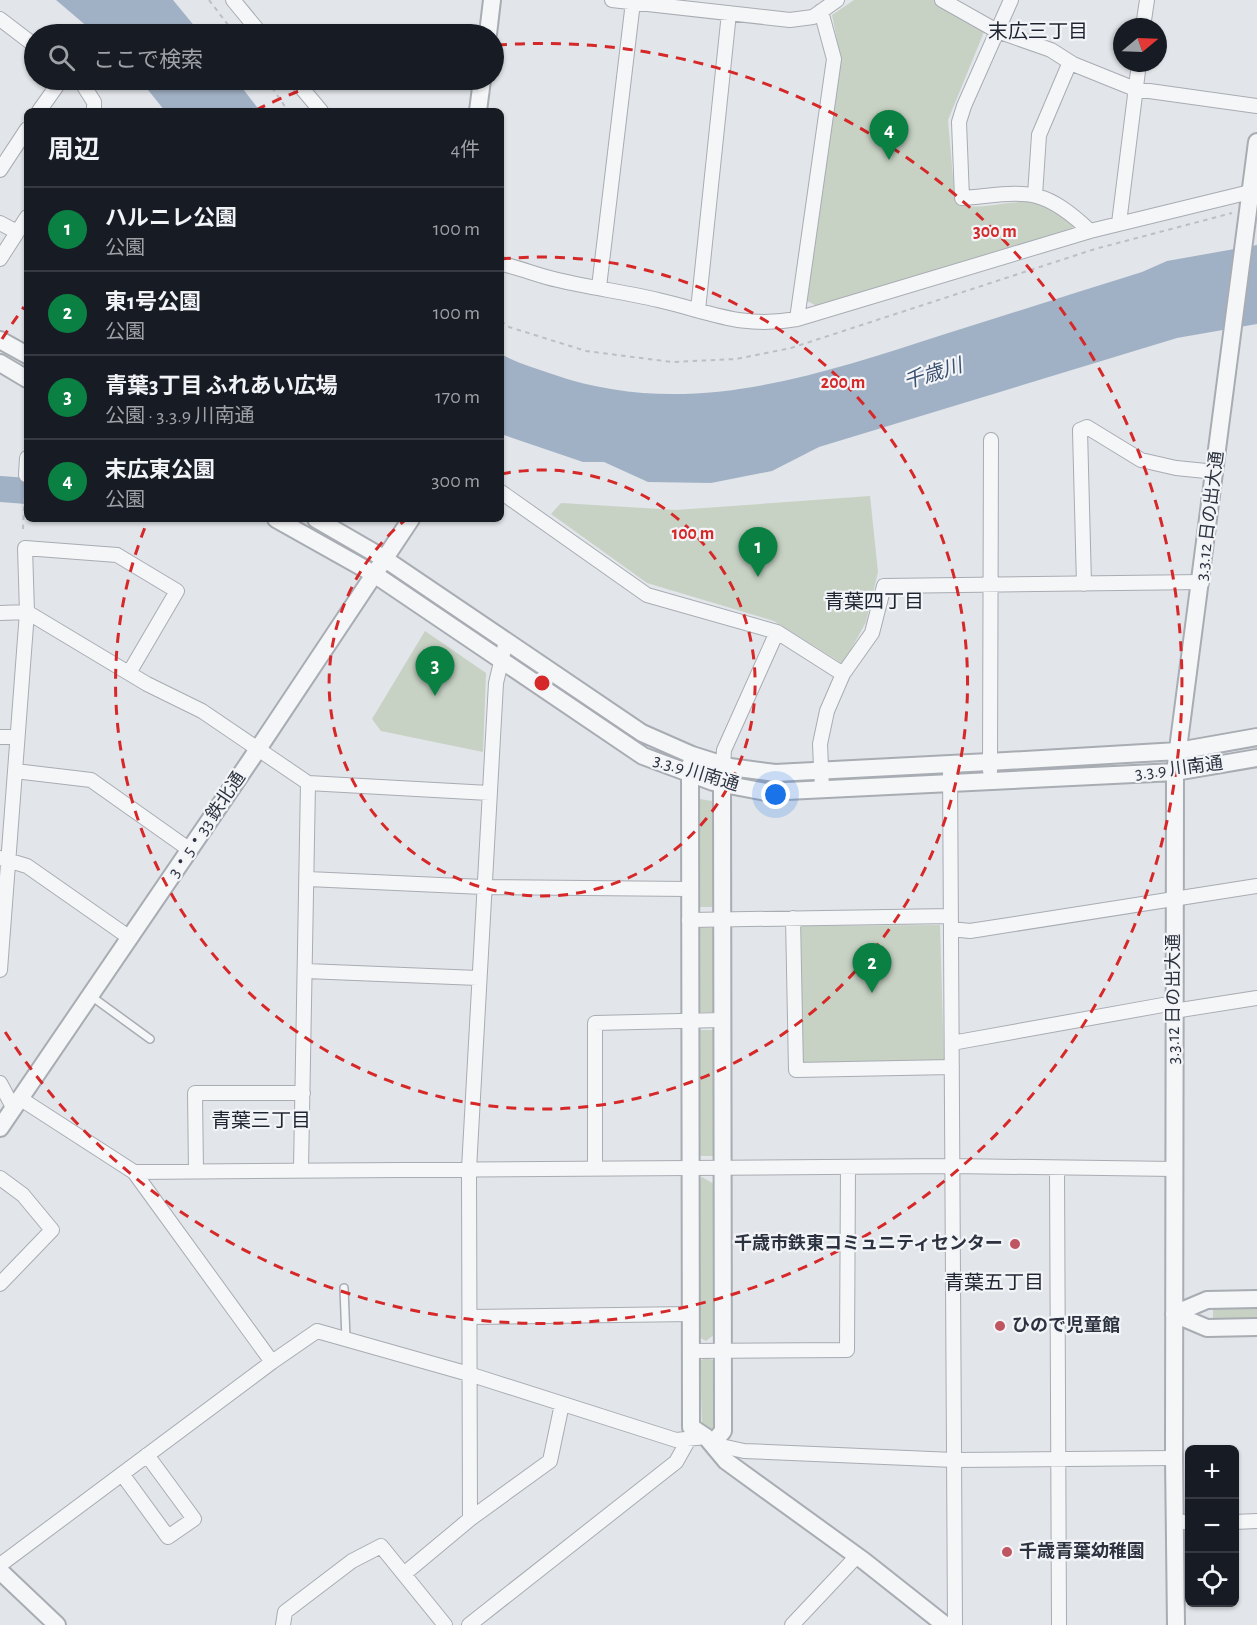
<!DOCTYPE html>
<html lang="ja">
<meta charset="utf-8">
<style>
body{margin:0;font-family:"Alegreya Sans","Noto Sans JP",sans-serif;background:#20242c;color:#f1f3f6}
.controls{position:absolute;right:18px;bottom:18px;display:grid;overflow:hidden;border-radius:9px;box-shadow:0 2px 4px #0004}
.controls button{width:54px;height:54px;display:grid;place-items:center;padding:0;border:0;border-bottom:2px solid #363941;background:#171b24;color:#f1f3f6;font:30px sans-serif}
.compass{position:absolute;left:1113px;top:18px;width:54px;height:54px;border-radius:50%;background:#171b24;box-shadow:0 2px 4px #0004;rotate:71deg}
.you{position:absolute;left:776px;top:795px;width:21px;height:21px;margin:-15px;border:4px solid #fff;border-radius:50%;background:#1a73e8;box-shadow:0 0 0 9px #1a73e833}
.badge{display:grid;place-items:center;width:39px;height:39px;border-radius:50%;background:#0b8043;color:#fff;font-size:20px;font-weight:700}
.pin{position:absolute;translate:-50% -50px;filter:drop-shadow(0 2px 3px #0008)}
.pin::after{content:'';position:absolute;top:32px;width:21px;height:18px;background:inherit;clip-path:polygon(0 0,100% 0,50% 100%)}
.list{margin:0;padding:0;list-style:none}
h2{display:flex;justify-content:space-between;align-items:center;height:78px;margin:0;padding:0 24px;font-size:26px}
h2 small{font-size:20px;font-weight:400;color:#9ea1a6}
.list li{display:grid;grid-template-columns:39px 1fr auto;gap:18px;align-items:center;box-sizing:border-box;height:84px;padding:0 24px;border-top:2px solid #363941}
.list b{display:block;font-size:22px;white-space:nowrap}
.list p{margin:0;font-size:20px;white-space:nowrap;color:#9ea1a6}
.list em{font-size:20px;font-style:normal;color:#9ea1a6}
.icon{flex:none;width:33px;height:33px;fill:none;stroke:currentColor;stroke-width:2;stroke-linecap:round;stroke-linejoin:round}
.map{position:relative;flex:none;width:1257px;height:1625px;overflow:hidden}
.search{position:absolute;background:#171b24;box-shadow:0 2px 4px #0004;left:24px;top:24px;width:480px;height:66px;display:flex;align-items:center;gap:15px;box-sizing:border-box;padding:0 21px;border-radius:33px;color:#9ea1a6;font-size:22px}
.panel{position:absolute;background:#171b24;box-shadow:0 2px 4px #0004;left:24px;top:108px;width:480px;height:414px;border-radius:9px}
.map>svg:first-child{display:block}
.green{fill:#c7d2c4}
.water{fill:#a1b1c5}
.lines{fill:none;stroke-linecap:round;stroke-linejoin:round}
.river{stroke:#a1b1c5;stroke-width:26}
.service-casing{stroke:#a8acb3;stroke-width:10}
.minor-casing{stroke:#a8acb3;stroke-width:16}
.tertiary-casing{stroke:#a8acb3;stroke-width:20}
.path{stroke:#bdbfc4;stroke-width:2;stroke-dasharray:4.5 4.5;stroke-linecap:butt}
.service{stroke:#f5f6f8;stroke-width:7}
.minor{stroke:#f5f6f8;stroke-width:14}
.tertiary{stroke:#f5f6f8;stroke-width:16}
.ring{fill:none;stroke:#d62828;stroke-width:3;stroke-dasharray:10 8}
.poi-dot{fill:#c05562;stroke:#f2f4f7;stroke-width:2}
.labels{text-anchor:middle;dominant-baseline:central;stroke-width:4.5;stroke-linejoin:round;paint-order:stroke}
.street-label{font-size:18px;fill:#2c323f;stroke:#f2f4f7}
.poi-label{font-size:18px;font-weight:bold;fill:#2c323f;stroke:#f2f4f7;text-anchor:start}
.neighbourhood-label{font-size:20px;fill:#1e2430;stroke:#f2f4f7}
.water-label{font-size:20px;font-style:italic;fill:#3a506f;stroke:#f2f4f7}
.centre{fill:#d62828;stroke:#f2f4f7;stroke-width:3}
.ring-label{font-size:18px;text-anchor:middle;font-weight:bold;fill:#d62828;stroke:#f2f4f7;stroke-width:4.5;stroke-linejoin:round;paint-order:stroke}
</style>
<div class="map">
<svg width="1257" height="1625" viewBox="0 0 1257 1625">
<rect width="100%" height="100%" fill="#e2e5e9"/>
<path class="green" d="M854 0H933L986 27 948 120 955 201C982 221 1036 177 1075 227L817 306 807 301 841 60 832 15Z
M870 496 878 572 866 622 843 664 774 621 647 583 551 514 561 503 676 510Z
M425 631 486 673 483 752 381 731 372 719Z
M694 798 712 801 714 907H697Z
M940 925 944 1060 803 1063 801 926Z
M694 927 715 928 716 1012H695Z
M696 1030H713L714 1156H697Z
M702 1177 714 1184 715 1334 706 1341 699 1337 697 1183Z
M1257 1305V1320L1213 1321V1307Z
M706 1357 715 1361 716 1425 709 1431 702 1426 700 1361Z"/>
<path class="water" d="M56 0H173L201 34H96Z
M140 80H236L260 111H165Z
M1257 245V324L1177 338 819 447 772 471 711 483 648 482 604 462H583L501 434V354C517 363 535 368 552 374 686 421 814 376 942 335 1009 314 1075 293 1142 272L1167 261Z"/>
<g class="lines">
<path class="river" d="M0 489 27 491"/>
<defs>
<path id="service" d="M91 996 150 1039
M344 1288 346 1339"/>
<path id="minor" d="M233 0 261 34
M612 0 790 20 813 17 837 0
M942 0 997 31 1051 50 1073 64 1135 89 1257 106
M1011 0 964 106 959 122 962 198C1026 193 1040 184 1090 231
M0 19 34 45
M1143 27 1147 0
M80 80 94 102V111
M295 80 321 111
M39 111 61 80
M0 170 27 129
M1035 195 1039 135 1070 62
M0 223 17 232
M1119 223 1139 63
M0 259 27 217
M501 264C521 268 539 276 558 280 591 288 625 292 658 300 711 312 741 329 797 319L1090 231 1250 192
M599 287 633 2
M698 310 729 13
M797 319 834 59 821 11
M26 475 27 458
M501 492 647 595 777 632 843 674
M1084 584 1080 430 1087 427 1141 460 1176 468 1216 472
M0 613 27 612 147 684 202 711 308 783 489 793
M0 737H17
M950 764 955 1625
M15 771 91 780 190 850
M990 771 991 440
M722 783 724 750 777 632
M822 789 820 744 827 711 843 674 872 633 884 586 1202 582
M0 858 27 866 130 938
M308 879 483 887 689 889
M793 918 796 1070 952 1067
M689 920 951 916
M951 929 970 931 1257 886
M0 970 27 612 25 548 117 555 177 591 129 673
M306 971 478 978
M1174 1011 1257 998
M952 1043 1174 1003
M0 1083 14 1109
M21 1099 134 1172 952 1166 1174 1169
M595 1168V1023L722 1020
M1057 1168 1059 1625
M301 1169 308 783
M196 1171 195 1093H303
M134 1172 272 1362
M0 1178 23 1195 52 1230 0 1284
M469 1317 691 1314
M691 1351 847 1350 848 1167
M712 1444 744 1451 954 1460 1174 1458
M122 1474 168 1537 194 1519 147 1455
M470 1519 469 1169 496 683 506 641
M1174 1522H1190
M1234 1522 1257 1521
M0 1565 272 1362 317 1331 469 1374 676 1440 706 1437
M404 1574 470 1519 550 1461 562 1404
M283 1625 285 1612 352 1561 381 1546 445 1625
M469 1625 676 1462 689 1439
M792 1625 857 1556"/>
<path id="tertiary" d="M488 34 492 0
M478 111 482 80
M0 340 27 355
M0 363 27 379
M276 519 374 574 643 756 713 782 766 792 1175 772 1257 758
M316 519 385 559 642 733 692 755 730 767 775 773 989 762 1178 751 1257 737
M690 765 691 1427 706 1437 726 1461 864 1561 945 1625
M0 1128 252 758 411 519
M1174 1314 1207 1328 1257 1327
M1174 1314 1207 1300 1257 1299
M712 1444 723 1431 722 783
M0 1571 57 1625
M1176 1625 1174 1458 1175 772 1257 142"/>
</defs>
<use href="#service" class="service-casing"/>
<use href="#minor" class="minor-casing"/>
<use href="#tertiary" class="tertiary-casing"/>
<path class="path" d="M209 0 235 34
M267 80 288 111
M501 321 509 327 586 351 672 362 736 359 791 348 1095 249 1232 213
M23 529 25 487"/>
<use href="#service" class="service"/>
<use href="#minor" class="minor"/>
<use href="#tertiary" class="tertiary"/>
</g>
<g class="ring">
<path d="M501 474A213 213 0 1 1 405 520"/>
<path d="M501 259A426 426 0 1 1 148 520"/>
<path d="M2 339A640 640 0 0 1 24 307M256 110A640 640 0 0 1 328 80M497 45A640 640 0 1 1 2 1027"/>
</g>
<g class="poi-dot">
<circle cx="1015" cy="1244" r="6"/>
<circle cx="1000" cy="1326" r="6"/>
<circle cx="1007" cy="1552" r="6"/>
</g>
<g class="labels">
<g class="street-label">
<text transform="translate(1210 516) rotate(-83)">3.3.12 日の出大通</text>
<text transform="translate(1179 769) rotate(-7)">3.3.9 川南通</text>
<text transform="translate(696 773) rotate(17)">3.3.9 川南通</text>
<text transform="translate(207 825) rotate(-56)">3・5・33 鉄北通</text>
<text transform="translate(1174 999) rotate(-90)">3.3.12 日の出大通</text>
</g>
<g class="poi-label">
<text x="1003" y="1244" text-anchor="end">千歳市鉄東コミュニティセンター</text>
<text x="1012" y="1326">ひので児童館</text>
<text x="1019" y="1552">千歳青葉幼稚園</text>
</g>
<g class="neighbourhood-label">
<text x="1038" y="32">末広三丁目</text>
<text x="874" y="602">青葉四丁目</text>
<text x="261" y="1121">青葉三丁目</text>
<text x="994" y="1283">青葉五丁目</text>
</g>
<g class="water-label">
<text transform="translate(933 374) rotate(-17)">千歳川</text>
</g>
</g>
<circle cx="542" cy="683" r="9" class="centre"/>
<g class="ring-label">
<text x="995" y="237">300 m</text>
<text x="843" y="388">200 m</text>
<text x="693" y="539">100 m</text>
</g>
</svg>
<div class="controls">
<button>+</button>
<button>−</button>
<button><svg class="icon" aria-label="locate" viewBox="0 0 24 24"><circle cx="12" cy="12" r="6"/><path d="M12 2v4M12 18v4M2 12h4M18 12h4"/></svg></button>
</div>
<svg class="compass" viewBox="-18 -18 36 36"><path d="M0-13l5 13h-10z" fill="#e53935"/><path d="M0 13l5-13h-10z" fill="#9ea1a6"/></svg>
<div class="you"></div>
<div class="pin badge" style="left:758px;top:577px">1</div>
<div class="pin badge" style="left:872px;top:993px">2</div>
<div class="pin badge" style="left:435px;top:696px">3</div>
<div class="pin badge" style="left:889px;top:160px">4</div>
<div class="search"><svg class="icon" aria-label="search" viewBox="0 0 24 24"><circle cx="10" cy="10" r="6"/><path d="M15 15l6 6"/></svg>ここで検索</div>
<section class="panel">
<h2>周辺<small>4件</small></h2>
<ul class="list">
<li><span class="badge">1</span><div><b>ハルニレ公園</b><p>公園</p></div><em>100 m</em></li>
<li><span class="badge">2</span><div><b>東1号公園</b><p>公園</p></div><em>100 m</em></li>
<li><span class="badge">3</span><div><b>青葉3丁目 ふれあい広場</b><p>公園 · 3.3.9 川南通</p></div><em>170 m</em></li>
<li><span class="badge">4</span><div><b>末広東公園</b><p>公園</p></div><em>300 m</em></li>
</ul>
</section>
</div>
